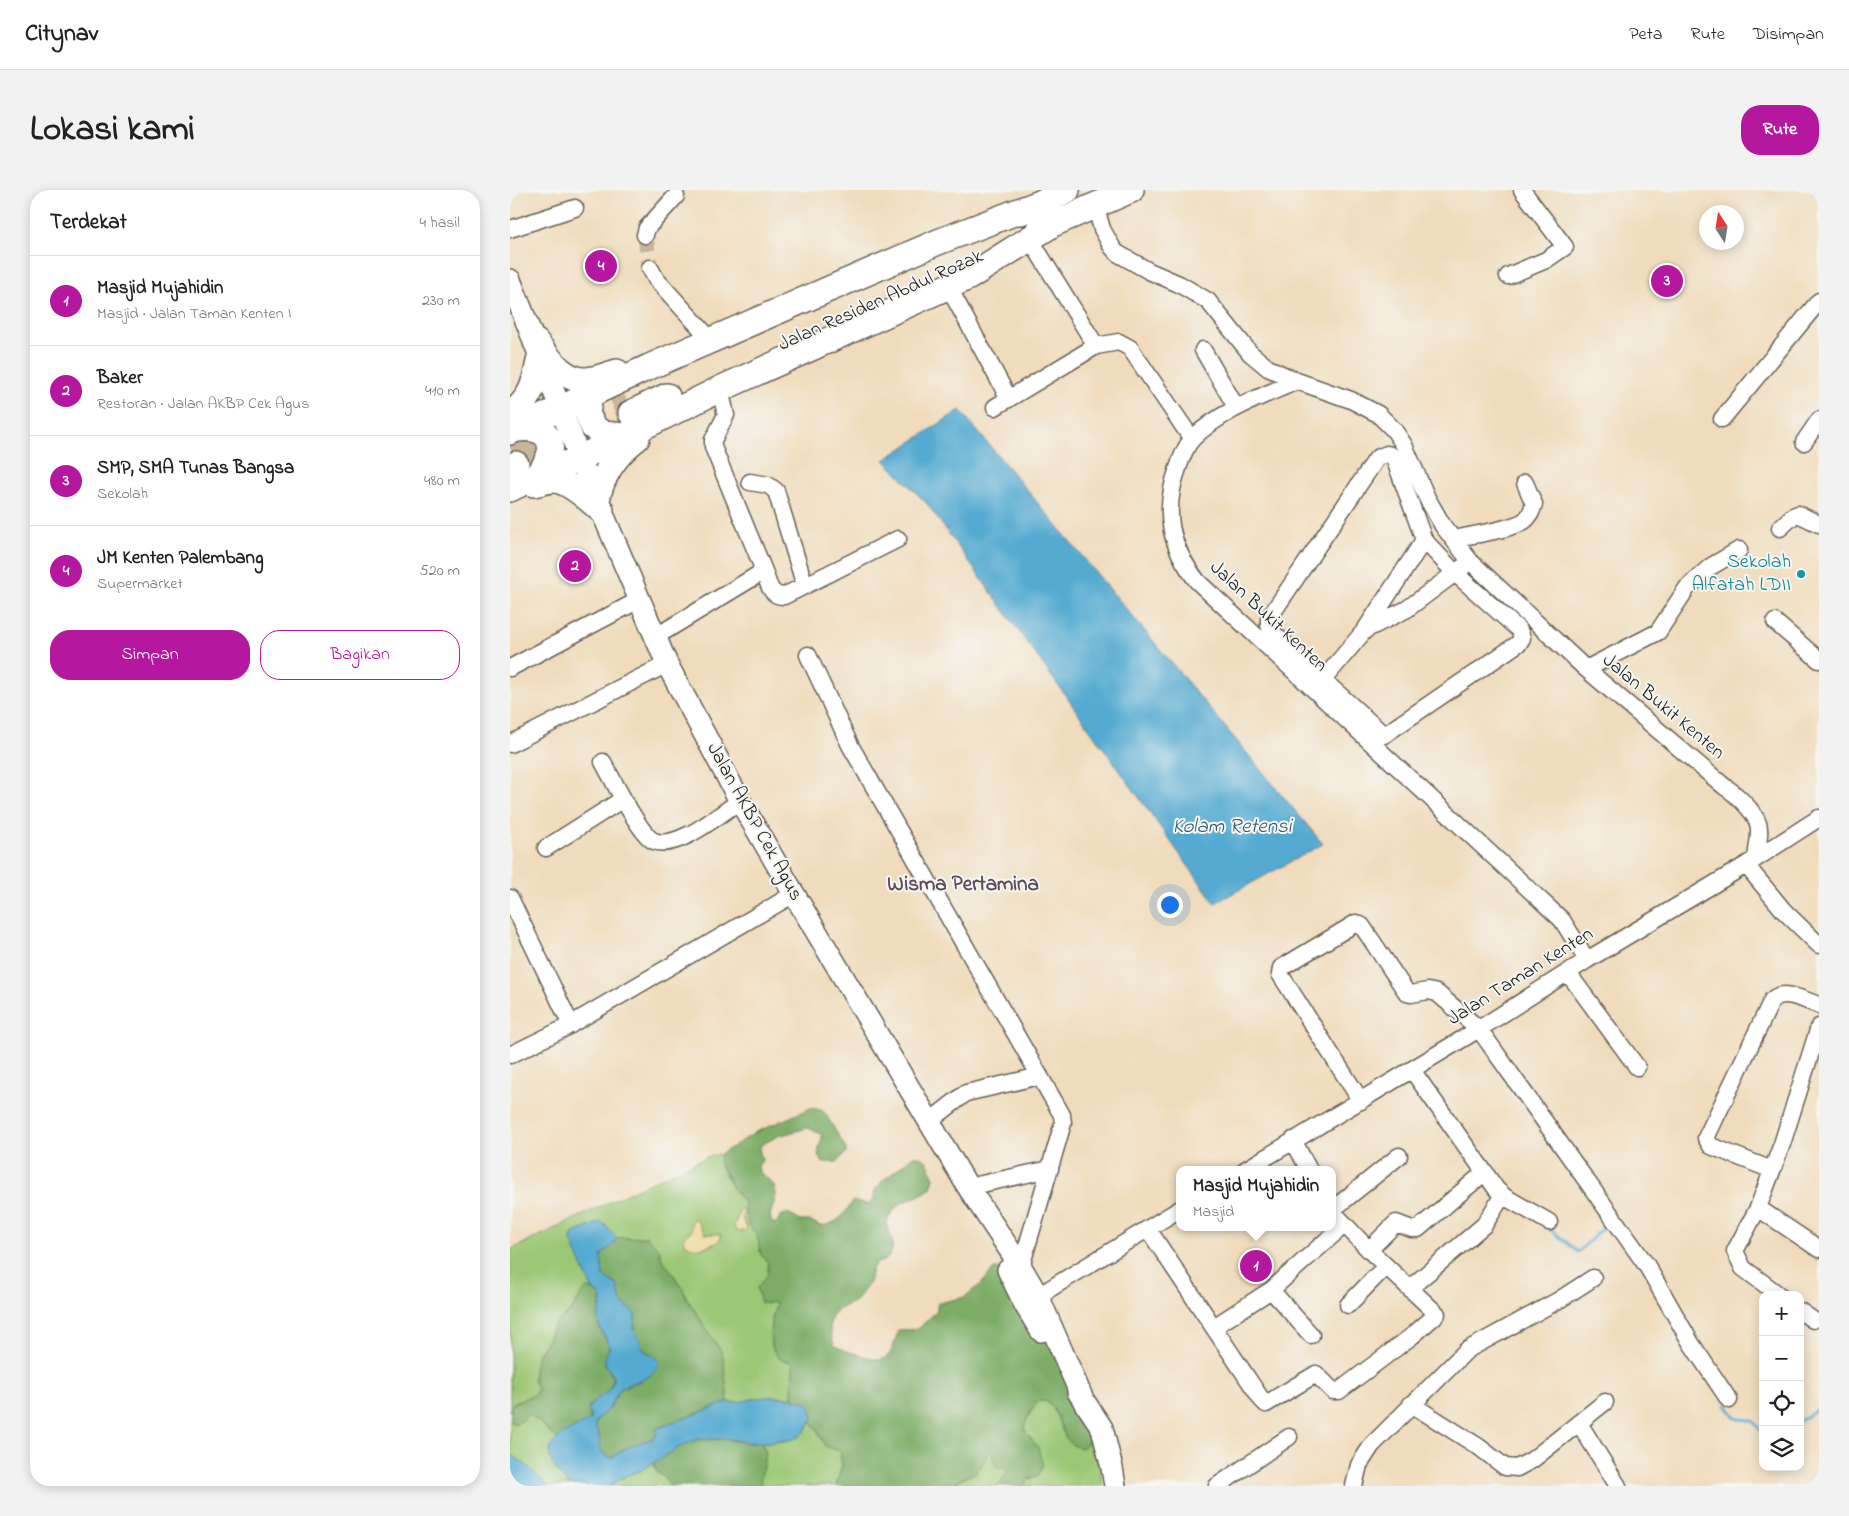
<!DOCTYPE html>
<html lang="id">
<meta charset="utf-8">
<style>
body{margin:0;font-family:"Indie Flower",sans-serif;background:#f2f2f2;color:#222}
.controls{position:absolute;right:15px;bottom:15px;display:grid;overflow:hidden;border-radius:10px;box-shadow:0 2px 12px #0003}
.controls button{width:45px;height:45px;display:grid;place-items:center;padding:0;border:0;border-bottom:1px solid #e0e0e0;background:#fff;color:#222;font:25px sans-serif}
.compass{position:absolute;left:1189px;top:15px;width:45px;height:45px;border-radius:50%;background:#fff;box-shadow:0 2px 12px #0003;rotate:348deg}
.you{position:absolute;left:659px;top:714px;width:18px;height:18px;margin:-12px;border:4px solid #fff;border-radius:50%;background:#1a73e8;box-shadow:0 0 0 8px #1a73e833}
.badge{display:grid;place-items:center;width:32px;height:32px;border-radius:50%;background:#b5179e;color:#fff;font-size:16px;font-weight:700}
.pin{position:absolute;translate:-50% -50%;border:2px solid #fff;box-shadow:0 1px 5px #0006}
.popup{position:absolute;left:666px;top:976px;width:160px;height:65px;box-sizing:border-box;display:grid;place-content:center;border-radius:10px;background:#fff;filter:drop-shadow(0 1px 4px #0005);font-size:16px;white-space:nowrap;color:#767676}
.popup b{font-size:19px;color:#222}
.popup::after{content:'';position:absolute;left:50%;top:100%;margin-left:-10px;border:10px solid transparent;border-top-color:#fff}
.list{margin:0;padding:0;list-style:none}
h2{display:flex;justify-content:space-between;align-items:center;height:65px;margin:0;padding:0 20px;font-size:21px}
h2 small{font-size:16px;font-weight:400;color:#767676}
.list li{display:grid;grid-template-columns:32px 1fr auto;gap:15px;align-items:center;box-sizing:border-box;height:90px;padding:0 20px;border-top:1px solid #e0e0e0}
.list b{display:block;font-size:19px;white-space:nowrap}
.list p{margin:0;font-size:16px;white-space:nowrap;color:#767676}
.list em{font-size:16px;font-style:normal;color:#767676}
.actions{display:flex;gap:10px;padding:15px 20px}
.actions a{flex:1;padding:11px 0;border:1px solid #b5179e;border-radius:20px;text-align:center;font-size:18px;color:#b5179e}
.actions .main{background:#b5179e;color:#fff}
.icon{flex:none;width:28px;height:28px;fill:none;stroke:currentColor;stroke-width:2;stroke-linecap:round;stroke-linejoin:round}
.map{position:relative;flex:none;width:1309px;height:1296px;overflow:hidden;border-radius:20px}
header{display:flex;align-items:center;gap:30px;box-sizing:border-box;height:70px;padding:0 25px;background:#fff;border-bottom:1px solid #e0e0e0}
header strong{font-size:24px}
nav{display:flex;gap:28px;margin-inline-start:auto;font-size:18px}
.intro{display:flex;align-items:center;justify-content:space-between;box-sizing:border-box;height:120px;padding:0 30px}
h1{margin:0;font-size:35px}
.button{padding:12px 22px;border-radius:20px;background:#b5179e;color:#fff;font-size:18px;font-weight:700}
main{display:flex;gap:30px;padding:0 30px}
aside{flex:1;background:#fff;border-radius:20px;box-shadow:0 2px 12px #0003}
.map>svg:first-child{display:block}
.green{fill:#9cc774;stroke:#5c7248;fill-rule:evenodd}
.forest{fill:#7dac66;stroke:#4c6441}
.sand{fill:#eeda9e;stroke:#857b5d}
.water{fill:#55aad1;stroke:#386376}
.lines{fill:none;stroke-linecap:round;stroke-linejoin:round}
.stream{stroke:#55aad1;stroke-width:3}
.minor-tunnel{stroke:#c6b69c;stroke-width:16;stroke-dasharray:16 8;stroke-linecap:butt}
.highway-tunnel{stroke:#c6b69c;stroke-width:25;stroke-dasharray:25 12;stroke-linecap:butt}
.minor-casing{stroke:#665f54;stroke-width:19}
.major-casing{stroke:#665f54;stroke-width:24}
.highway-casing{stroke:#665f54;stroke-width:28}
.minor{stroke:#fff;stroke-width:16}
.major{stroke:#fff;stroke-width:21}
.highway{stroke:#fff;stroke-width:25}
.culture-dot{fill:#0f9aa8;stroke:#f6f6f2;stroke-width:2}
.labels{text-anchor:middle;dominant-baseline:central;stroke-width:4;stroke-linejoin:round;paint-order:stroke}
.street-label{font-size:20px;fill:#1c1c1c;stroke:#f6f6f2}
.culture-label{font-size:20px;fill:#0d838f;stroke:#f6f6f2;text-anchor:end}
.water-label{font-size:21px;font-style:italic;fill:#365c6d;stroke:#f6f6f2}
.neighbourhood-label{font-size:21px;font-weight:bold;fill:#5f4a5b;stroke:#f6f6f2}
</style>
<header>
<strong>Citynav</strong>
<nav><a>Peta</a><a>Rute</a><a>Disimpan</a></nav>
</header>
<div class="intro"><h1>Lokasi kami</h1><a class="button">Rute</a></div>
<main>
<aside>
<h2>Terdekat<small>4 hasil</small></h2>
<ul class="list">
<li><span class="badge">1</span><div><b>Masjid Mujahidin</b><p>Masjid · Jalan Taman Kenten I</p></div><em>230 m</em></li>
<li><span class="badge">2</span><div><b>Baker</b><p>Restoran · Jalan AKBP Cek Agus</p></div><em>410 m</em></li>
<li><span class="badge">3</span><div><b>SMP, SMA Tunas Bangsa</b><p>Sekolah</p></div><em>480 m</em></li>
<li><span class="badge">4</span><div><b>JM Kenten Palembang</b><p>Supermarket</p></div><em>520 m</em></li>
</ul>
<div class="actions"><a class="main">Simpan</a><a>Bagikan</a></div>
</aside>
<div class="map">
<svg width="1309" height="1296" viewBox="0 0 1309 1296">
<rect width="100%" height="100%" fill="#f6f6f2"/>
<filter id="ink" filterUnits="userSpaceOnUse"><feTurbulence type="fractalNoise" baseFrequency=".02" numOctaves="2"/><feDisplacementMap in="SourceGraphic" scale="10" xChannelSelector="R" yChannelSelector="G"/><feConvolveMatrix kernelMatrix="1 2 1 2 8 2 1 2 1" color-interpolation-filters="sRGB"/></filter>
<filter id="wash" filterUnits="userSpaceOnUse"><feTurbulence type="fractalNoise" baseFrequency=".0096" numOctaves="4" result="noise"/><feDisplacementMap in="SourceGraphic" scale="20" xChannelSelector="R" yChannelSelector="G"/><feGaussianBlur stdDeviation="1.12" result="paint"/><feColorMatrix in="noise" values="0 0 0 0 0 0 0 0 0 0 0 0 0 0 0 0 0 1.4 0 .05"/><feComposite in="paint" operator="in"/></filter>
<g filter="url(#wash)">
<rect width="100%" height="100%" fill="#f0dcbc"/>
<path class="green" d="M211 964 210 976 226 1003 234 1012 240 1037 247 1045 251 1065 258 1073 259 1078 256 1114 261 1112 267 1113 262 1126 278 1171 283 1174 282 1207H263L225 1213 218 1212 213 1166 211 1161 176 1107 172 1097 152 1069 149 1059 137 1047 107 1048 92 1032 87 1033 62 1044 82 1099 77 1098 61 1120 44 1136 38 1149 27 1165 23 1190 27 1199 25 1204 12 1210 0 1222V1060L131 997 197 967ZM234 1020 232 1029 237 1036 224 1038 227 1026ZM182 1031 191 1038 195 1044H210V1049C201 1059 182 1062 173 1051L182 1039Z
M529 1211H535C549 1219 547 1234 555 1246 558 1252 567 1255 572 1257L577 1254 581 1245 585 1252 593 1296H513L519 1289 528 1285V1257L517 1245 514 1235 525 1215Z
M18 1225C29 1228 37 1242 48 1249 28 1262 50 1283 60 1296H38L14 1273 0 1264V1230L10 1232Z
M301 1232 307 1239 312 1251 320 1258 330 1261 332 1276 326 1296H250C251 1285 253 1274 256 1263L252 1253C274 1251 288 1253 301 1232Z
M481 1259 482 1264 497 1282 488 1296H448L447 1292C454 1286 462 1286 468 1280 475 1274 474 1265 481 1259Z
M144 1273 146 1281 156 1289 161 1296H100L117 1285 130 1281Z"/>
<path class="forest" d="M301 918 311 920 315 923 336 958V963L327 972 313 973C303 964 312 956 312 945L298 938 268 946 251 955 249 959 252 970 248 976 249 981C253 987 263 991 265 998 270 1011 256 1021 262 1033H267L270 1026 278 1023 290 1031H301L310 1036C329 1034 334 1024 343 1011L358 1014 362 1010 365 1000 374 989 379 986 403 966H408L417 971 424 988 421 998C400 1015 390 1003 376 1034 381 1044 388 1061 375 1070 372 1072 368 1072 365 1075 359 1080 362 1090 357 1096 353 1101 350 1108 345 1111 340 1115 333 1116 328 1120 316 1128 320 1145 325 1156L336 1161 368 1170C382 1169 385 1152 388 1140L408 1139 426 1122 428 1113 455 1107C460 1100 469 1098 474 1091 478 1087 479 1083 484 1079H489L512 1100 569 1214 581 1245 577 1254 572 1258C548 1256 554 1221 535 1211H529C522 1217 514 1232 514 1240L528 1257 533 1276 528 1285 519 1289 513 1296H488L497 1282 493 1278H488L485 1274 481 1259C474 1265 475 1274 468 1280 462 1286 454 1286 447 1291L448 1296H326L332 1276 330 1261 315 1256 307 1239 301 1232 303 1227 299 1214 282 1207 283 1174 278 1171H273C254 1158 260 1132 267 1113 261 1112 257 1114 251 1113L247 1098 258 1084V1073L251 1065 247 1045 240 1037 236 1027 234 1012 226 1003 209 972 211 964 246 942Z
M137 1047 149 1059 152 1069 172 1097 176 1107 211 1161 213 1166 218 1212 147 1238V1244L144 1248 114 1259 101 1268 91 1263 89 1258V1245L85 1236 87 1229 99 1219 109 1201 113 1198 137 1188 147 1168C135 1164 126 1150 125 1137 124 1133 126 1129 125 1126 122 1118 116 1116 111 1112L107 1095 93 1086 91 1066C96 1059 105 1056 107 1048Z
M77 1098 87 1101 92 1107 90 1115 91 1140 98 1154 99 1160 95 1174 103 1187C102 1202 90 1207 79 1216L80 1230 48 1249C37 1242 29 1228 18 1225L10 1232 5 1234 0 1230 2 1214 25 1204 27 1199C19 1178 27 1167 38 1149 40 1145 41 1139 44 1135 49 1129 57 1126 62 1120 67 1114 70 1103 77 1098Z
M188 1249H217L234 1253H252L256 1263C253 1274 251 1285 250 1296H161L156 1289 146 1281 144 1273 173 1255Z"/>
<path class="sand" d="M230 1019H234L232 1029 237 1038 235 1040 229 1042 224 1038Z
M185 1028 195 1044H210V1049L207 1053 186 1059 174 1053 173 1048 181 1041 182 1031Z"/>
<path class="water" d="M450 220 813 654 705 713 418 315 374 270Z
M90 1032H92L107 1048C105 1056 96 1059 91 1066L93 1086 107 1095 111 1112 124 1122 125 1127 124 1137 132 1156 135 1161 147 1168 150 1173C142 1191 126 1189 112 1198 106 1202 104 1211 99 1218 95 1224 86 1227 85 1235 85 1240 89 1243 89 1246 91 1258 89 1263 101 1268L118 1257 144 1248 147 1244 146 1239 218 1212C226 1213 233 1211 242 1209 264 1205 279 1206 299 1214L303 1227 295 1241 287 1248 279 1250 246 1253 217 1249H188L173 1255 130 1281 117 1285 100 1296 59 1295C53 1288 46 1281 42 1273 30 1250 65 1238 80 1230L81 1225 78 1221C81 1207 100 1206 103 1192 105 1182 95 1179 95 1171 94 1165 99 1162 99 1156 98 1149 93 1144 90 1138 85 1128 92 1117 92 1107L82 1099 61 1051V1047L64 1043Z
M0 1264 14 1273 38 1296H0Z"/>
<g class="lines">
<path class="stream" d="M1039 1038 1068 1062 1097 1034 1105 1045
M1216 1215 1225 1227 1243 1231 1253 1243
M1290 1231 1307 1220 1309 1223"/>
</g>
</g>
<g filter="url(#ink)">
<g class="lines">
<path class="minor-tunnel" d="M135 45 140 78"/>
<path class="highway-tunnel" d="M0 258 114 204
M6 274 121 223"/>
<defs>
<path id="minor" d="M585 15 592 39 602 57 607 63 639 81 669 94 698 111 740 163 758 178 787 191
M0 39 65 18
M135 45 137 38 166 6
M520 49 586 156
M140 78 146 89 202 151
M998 86 1036 70 1055 57 1012 0
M438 96 499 209
M693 160 726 217
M210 199 216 225 203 250V257L254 381
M485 217 586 156 609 152 620 158 682 249
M1212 229 1309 111
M1294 252 1309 230
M877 264 881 265 884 268 914 350 855 440 813 490 761 441 759 435V428L867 268Z
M240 292 258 295 266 301 295 396
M1270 338 1283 326 1288 324 1309 334
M943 349C960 345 1000 340 1014 331 1020 327 1022 320 1024 314L1015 293
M1265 432 1309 470
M855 440 897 419 953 377
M145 447 254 381C258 392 260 407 274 406L388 349
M298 465 340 555 552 925 553 933 511 1077
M0 478 129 410
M1076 479 1148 442 1177 398 1200 377 1229 360
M806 498 813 490 874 545 1009 453 1012 448 1009 440 946 384 914 350
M0 554 157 474
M93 572C102 588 129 642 142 650 165 663 211 623 230 611
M36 658 113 609
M1236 675 1274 721 1309 755
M0 708 61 835
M1077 770 1052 730 688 392C660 357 652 322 668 278 671 269 676 255 683 248 712 220 751 207 787 191L841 210 868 224 884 240 894 255 917 308 933 336 960 371 1076 479 1215 597C1222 601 1227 606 1233 612 1254 633 1250 640 1246 667
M1058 783 1127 877
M0 865 53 839 284 704
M902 880 987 1000 995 1007 1039 1032
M851 911 770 784 771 778 846 733 852 736 897 803 901 804 918 801 927 803 969 839 1137 1076 1181 1153 1219 1210
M420 931 456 903 530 886
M783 950 799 980
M735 980 969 839 1077 770 1236 675 1309 628
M1262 980 1201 956 1196 948 1262 810C1274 798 1295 811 1309 815
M458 997 540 979
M1248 1018 1309 1059
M822 1020 889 966
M638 1039 752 1210 756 1214 806 1184 823 1201H829L902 1146 927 1124 859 1060 822 1021
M859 1060 886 1033 902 1039H908L975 982
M900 1098 974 1035 993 1005
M761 1100 801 1145
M1269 1105 1233 1078 1225 1061 1248 1018 1272 954 1309 837
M528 1106 670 1019
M838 1115 876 1076
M1290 1121 1303 1130
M704 1137 761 1100 834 1035
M901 1214 969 1257 995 1277 1007 1278 1022 1270 1095 1212
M1069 1233 1108 1296
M707 1296 779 1247
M844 1296 849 1275 862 1255 957 1160 1049 1110 1083 1088"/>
<path id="major" d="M0 90 81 296 157 474 230 611 284 704 458 997 511 1077 528 1106 575 1214
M498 1080 515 1115 531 1141
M568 1202 592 1238 602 1278 605 1296"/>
<path id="highway" d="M511 22 557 0
M529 40 621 0
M26 152C39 168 53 191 77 190 86 189 97 185 107 182
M80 206 77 223 83 237 94 244 114 246
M121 223 157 206
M0 226C23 205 24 196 30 167
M8 239C24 237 44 241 40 263 38 270 33 278 29 285
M0 242 139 177 428 52 527 14
M0 277 6 274
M24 294C30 293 37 290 43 290 57 290 81 311 91 320
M0 299 29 285 70 268 210 199 459 87 543 34
M87 310C92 284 106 264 127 248"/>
</defs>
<use href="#minor" class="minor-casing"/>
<use href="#major" class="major-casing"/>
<use href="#highway" class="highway-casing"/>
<use href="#minor" class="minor"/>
<use href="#major" class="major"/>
<use href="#highway" class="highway"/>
</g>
</g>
<circle class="culture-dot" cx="1291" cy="384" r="5"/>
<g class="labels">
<g class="street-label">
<text transform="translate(371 111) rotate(-24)">Jalan Residen Abdul Rozak</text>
<text transform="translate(758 427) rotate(43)">Jalan Bukit Kenten</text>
<text transform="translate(1153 517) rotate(40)">Jalan Bukit Kenten</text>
<text transform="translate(244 632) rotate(61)">Jalan AKBP Cek Agus</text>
<text transform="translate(1011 787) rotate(-32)">Jalan Taman Kenten</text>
</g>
<g class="culture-label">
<text x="1281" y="372">Sekolah<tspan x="1281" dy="23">Alfatah LDII</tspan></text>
</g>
<g class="water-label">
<text x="722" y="637">Kolam Retensi</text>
</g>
<g class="neighbourhood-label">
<text x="453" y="695">Wisma Pertamina</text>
</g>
</g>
</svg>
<div class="controls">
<button>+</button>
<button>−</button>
<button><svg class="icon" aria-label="locate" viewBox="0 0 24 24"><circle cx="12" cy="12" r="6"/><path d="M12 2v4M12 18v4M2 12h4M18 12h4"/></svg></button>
<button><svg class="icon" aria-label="layers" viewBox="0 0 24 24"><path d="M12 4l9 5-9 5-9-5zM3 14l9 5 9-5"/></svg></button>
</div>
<svg class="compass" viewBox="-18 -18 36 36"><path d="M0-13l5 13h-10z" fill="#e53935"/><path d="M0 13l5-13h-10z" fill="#767676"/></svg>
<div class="you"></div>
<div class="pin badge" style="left:746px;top:1076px">1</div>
<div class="popup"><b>Masjid Mujahidin</b>Masjid</div>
<div class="pin badge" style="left:65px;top:376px">2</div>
<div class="pin badge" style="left:1157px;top:91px">3</div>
<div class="pin badge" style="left:91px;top:76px">4</div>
</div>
</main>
